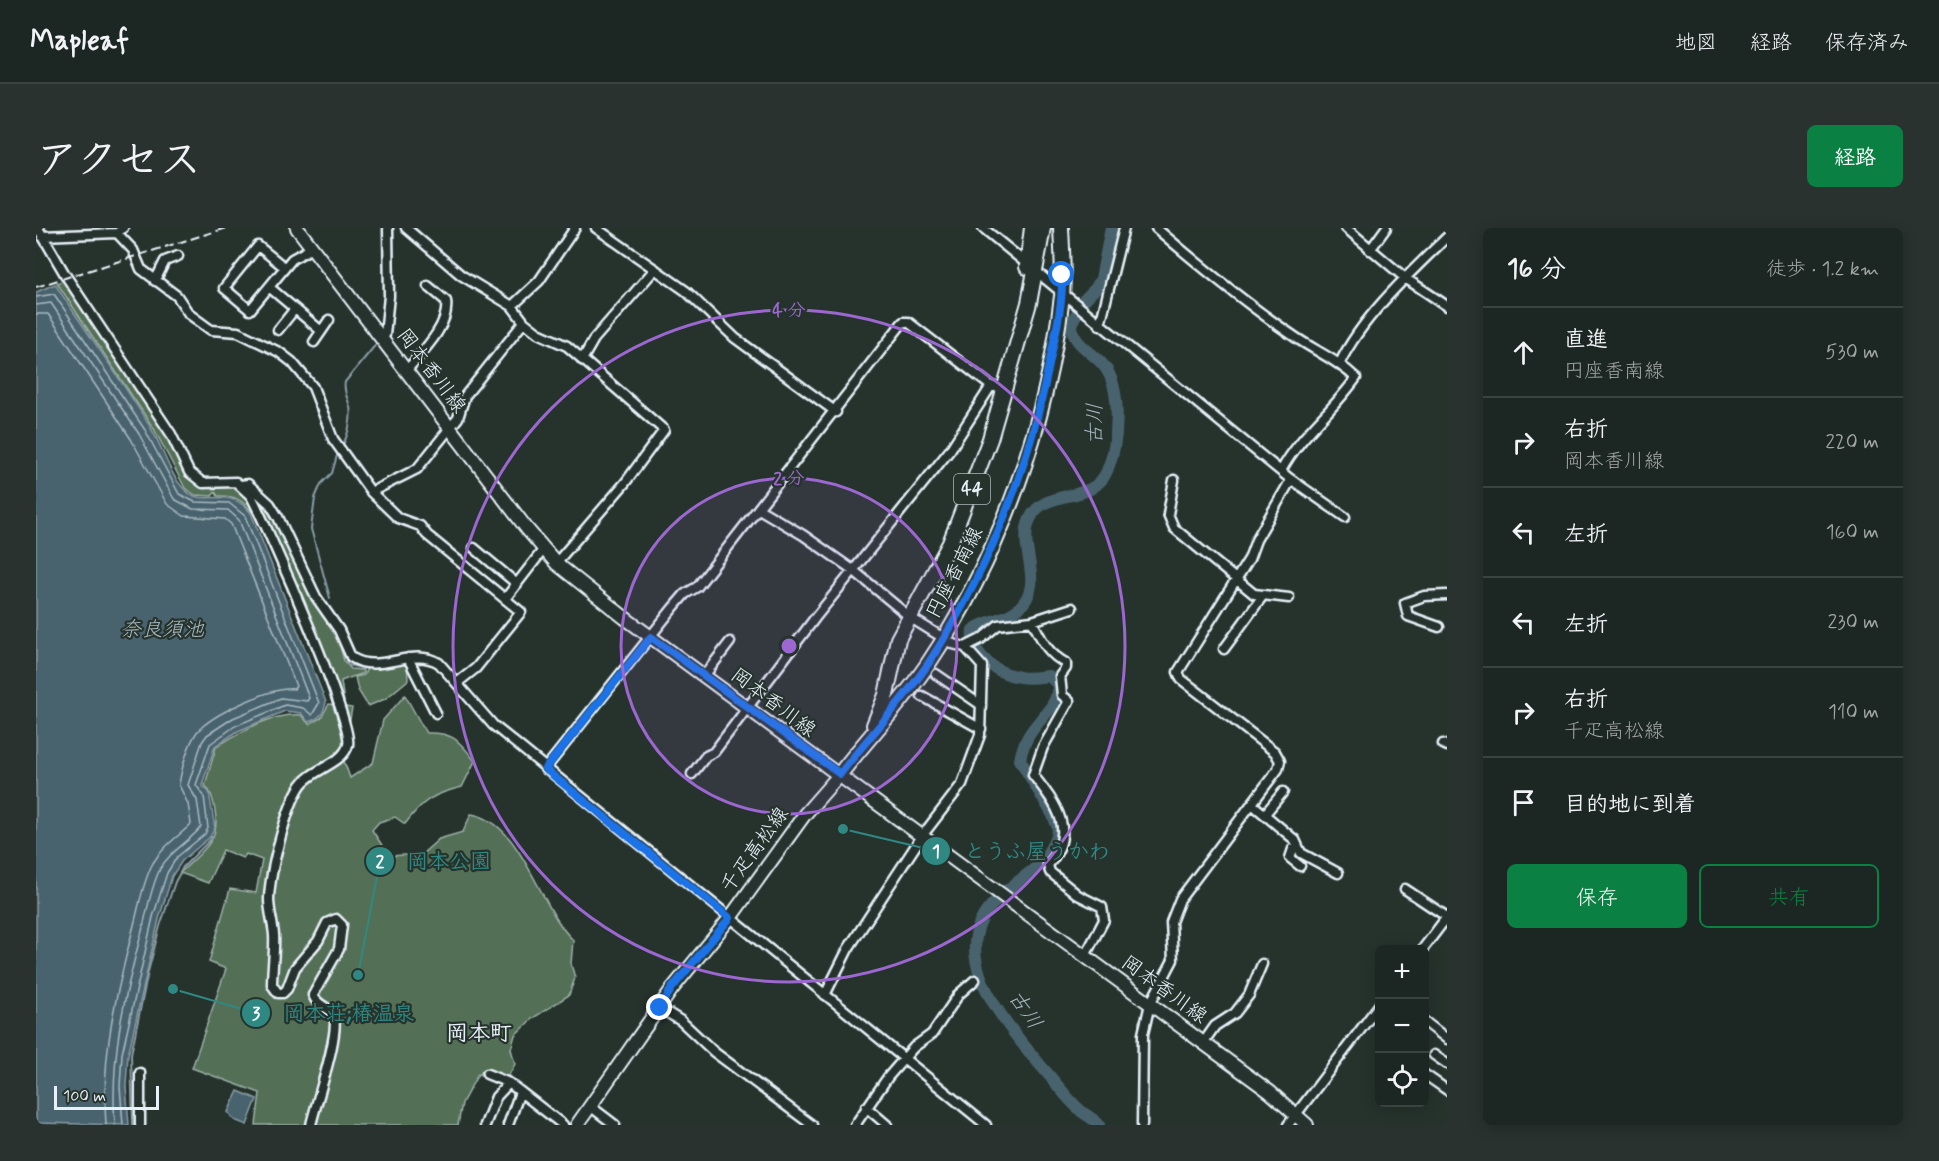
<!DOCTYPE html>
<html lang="ja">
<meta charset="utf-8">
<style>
body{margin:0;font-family:Mynerve,"Klee One",sans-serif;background:#29322f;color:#f1f3f6}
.controls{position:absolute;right:18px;bottom:18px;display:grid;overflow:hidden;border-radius:9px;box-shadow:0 3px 15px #0003}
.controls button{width:54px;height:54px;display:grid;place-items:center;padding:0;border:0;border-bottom:2px solid #3a4340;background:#1c2622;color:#f1f3f6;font:30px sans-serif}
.scale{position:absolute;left:18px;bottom:15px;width:105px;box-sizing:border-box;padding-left:6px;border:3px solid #e8f1f8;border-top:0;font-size:16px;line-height:21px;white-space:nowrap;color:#e8f1f8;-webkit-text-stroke:4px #26332d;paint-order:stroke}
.stop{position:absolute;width:18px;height:18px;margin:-14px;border:4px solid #1a73e8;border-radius:50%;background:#fff}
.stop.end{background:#1a73e8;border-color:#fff;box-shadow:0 2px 6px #0008}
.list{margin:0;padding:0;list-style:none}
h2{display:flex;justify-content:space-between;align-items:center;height:78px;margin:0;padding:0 24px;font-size:26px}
h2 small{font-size:20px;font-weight:400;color:#a0a5a5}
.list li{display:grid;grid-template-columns:39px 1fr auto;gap:18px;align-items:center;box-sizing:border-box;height:90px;padding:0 24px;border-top:2px solid #3a4340}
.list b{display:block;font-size:22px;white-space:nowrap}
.list p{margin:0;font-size:20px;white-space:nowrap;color:#a0a5a5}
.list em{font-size:20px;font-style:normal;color:#a0a5a5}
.actions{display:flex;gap:12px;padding:18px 24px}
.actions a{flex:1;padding:14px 0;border:2px solid #0b8043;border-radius:9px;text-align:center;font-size:21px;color:#0b8043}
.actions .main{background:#0b8043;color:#fff}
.icon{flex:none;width:33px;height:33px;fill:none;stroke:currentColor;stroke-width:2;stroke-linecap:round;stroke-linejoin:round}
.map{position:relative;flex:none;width:1411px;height:897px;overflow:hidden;border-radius:9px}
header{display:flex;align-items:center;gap:36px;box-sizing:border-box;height:84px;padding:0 30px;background:#1c2622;border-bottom:2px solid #3a4340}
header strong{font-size:28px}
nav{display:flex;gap:33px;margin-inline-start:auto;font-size:21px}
.intro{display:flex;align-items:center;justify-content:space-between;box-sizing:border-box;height:144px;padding:0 36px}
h1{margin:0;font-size:42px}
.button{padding:15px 27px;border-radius:9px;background:#0b8043;color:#fff;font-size:21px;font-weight:700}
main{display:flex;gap:36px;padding:0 36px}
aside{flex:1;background:#1c2622;border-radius:9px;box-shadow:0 3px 15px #0003}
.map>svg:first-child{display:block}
.green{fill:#526f57;stroke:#9db0a8;stroke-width:1.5}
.water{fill:#49646e;stroke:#899ca5;stroke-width:1.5}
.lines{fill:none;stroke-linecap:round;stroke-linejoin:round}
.shore{stroke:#a8b9c1;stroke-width:1.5}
.stream{stroke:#899ca5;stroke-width:2}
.river{stroke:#49646e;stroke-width:12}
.minor-casing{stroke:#e8f1f8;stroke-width:13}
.secondary-casing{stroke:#e8f1f8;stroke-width:16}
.primary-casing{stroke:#e8f1f8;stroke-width:18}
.minor{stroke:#26332d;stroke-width:8}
.secondary{stroke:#26332d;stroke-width:12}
.primary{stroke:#26332d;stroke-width:14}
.rail{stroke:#e8f1f8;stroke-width:2;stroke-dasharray:9 4.5;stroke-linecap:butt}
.route{stroke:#1a73e8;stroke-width:8}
.ring{fill:none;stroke:#9c67d0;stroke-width:3}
.labels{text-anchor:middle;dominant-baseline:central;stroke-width:4.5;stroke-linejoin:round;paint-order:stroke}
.shield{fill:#26332d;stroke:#aeb8bb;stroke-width:1.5}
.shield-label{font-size:18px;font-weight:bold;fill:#e8f1f8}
.street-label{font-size:20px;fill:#e8f1f8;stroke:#26332d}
.water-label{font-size:21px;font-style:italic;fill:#a8b9c1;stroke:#26332d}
.quarter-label{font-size:22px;font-weight:bold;fill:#e8f1f8;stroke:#26332d}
.centre{fill:#9c67d0;stroke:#26332d;stroke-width:3}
.ring-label{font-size:18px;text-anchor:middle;font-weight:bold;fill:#9c67d0;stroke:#26332d;stroke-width:4.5;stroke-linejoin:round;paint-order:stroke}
.leader{fill:none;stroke:#308883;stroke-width:2}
.callout-dot{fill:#308883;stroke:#26332d;stroke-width:2}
.mark-label{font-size:18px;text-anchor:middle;font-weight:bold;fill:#fff}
.callout-label{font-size:21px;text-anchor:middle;font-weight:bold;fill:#308883;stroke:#26332d;stroke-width:4.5;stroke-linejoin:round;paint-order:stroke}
</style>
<header>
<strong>Mapleaf</strong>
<nav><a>地図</a><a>経路</a><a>保存済み</a></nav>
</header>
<div class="intro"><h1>アクセス</h1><a class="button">経路</a></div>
<main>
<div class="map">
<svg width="1411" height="897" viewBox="0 0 1411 897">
<rect width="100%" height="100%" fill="#26332d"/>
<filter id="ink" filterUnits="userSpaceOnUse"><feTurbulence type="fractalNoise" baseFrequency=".0167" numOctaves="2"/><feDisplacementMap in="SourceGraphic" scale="12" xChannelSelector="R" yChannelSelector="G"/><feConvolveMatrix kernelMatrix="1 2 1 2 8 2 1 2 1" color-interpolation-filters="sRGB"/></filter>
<g filter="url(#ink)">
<path class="green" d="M30 51 134 209C144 239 148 261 185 257 191 257 199 255 204 259 210 265 215 276 220 283L216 284C206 272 198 267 182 268L179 264 176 268 159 267 149 260 118 201 21 55Z
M219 268 235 281 276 368 300 404 308 433 315 441 327 442V445L305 453 308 474Z
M371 434 372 452 349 471 332 478 322 462 319 449 328 447 331 440Z
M369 467 390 505C418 504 423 513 439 533L426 559C397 566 387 572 369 596L359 589 343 594 336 602 353 628 386 626 403 611 427 604 435 586C486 593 503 680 537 712L535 736 539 750 533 767 497 790 479 807 475 821 479 836 469 854 442 846 426 875 422 897H220L224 865 156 840 190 741 173 734 194 661 220 665 226 632 210 626 207 630 187 622 172 655 144 645C164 624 185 615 179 583 177 572 176 565 169 557L180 519C204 504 235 485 265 487L273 496 285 490 293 476 316 480 307 530 314 550 337 535 347 492Z"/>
<path class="water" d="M19 56C51 105 86 152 116 202 127 220 134 248 149 262 167 281 191 255 215 285L290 474C288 486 283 491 272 494L265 485 249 483 202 503 179 518 166 557 173 564 179 600 174 609 146 633 136 648 123 691 92 827 90 858 93 897 0 895V64Z
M202 863 221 871 211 897 198 892 192 884Z"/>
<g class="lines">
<path class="shore" d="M0 69 18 66 109 202 143 266 159 274 193 275 209 288 283 475 276 487 267 480 249 477 199 498 174 516 160 557 168 568 172 600 169 606 141 629 131 645 117 689 86 826 84 858 87 897
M0 77 15 75 103 206 138 271 157 281 192 282 203 292 273 470 271 473 245 470 197 490 171 507 166 514 152 557 161 572 165 599C152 615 134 623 124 641 115 659 111 683 106 703 88 769 74 829 79 897
M0 86H12L95 211 131 276 148 288 189 291 195 296 260 458 258 461C235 459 176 486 161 504 152 516 145 543 143 557L152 576 155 596C142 609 127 618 117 635 107 653 103 678 98 697 80 766 65 826 70 897"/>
<path class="stream" d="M1172 178 1244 237
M306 218C312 209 316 190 314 179 312 170 307 164 309 154L341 115
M1199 345 1208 329
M1186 367 1195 351
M294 370 275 301 279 270 285 256 296 245 302 224
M302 410 312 437 327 440
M1103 804V794L1109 781
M97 897 95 826 112 744 124 698 139 654 147 639 177 609H174"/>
<path class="river" d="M970 663 1006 635 1021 609 1022 600 1017 587 984 532C990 494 1020 488 1023 457L1013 448C1003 449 993 451 984 449 961 446 934 427 937 402 951 391 968 393 982 381 1012 354 980 322 994 291 1009 258 1056 278 1071 243 1082 218 1087 161 1068 138 1056 123 1037 117 1035 96L1048 72 1060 60 1065 51 1075 0
M961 672C905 723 969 795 1005 838 1018 852 1030 870 1045 883 1051 888 1058 891 1063 897"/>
<defs>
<path id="minor" d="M2 0 30 48 135 206 153 244 167 255 200 254 215 268C231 298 318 495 312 517 307 536 276 541 265 557 250 579 234 644 233 671 233 683 237 695 238 707 239 723 236 740 236 757L242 765H247L251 761 259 740 282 713 291 695 300 691 306 697 303 721 277 767C281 778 292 778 297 786 306 801 279 877 275 897
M370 0 425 47 476 78 488 94 502 105 531 118 628 202 589 255 520 335
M560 0 650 63 699 110 800 184
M947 0 1253 250V255L1220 312 1213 331 1142 444 1145 451 1239 524 1244 533 1242 541 1144 671 1135 694 1137 732 1114 776 1107 806 1106 897
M1120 0C1164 38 1210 76 1259 109 1281 124 1300 131 1320 150 1297 183 1264 207 1245 243
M1310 0 1369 50 1411 78
M81 5 97 22 105 41 141 68 153 86 175 102 202 104 243 124 256 134 277 159 297 211 335 264 362 290 384 298 391 307 485 384 440 440 421 455
M6 8 81 5 87 0
M1334 22 1350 0
M248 39 222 18 188 60 214 82 256 31 276 20
M119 53 129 33 142 28
M233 59 284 102
M476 78 503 53 539 0
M1064 97 1088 0
M242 102 258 82
M346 111 349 107 353 68 352 0
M278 114 293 92
M546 132 558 111 619 41
M1304 135C1326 89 1374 45 1411 9
M370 143C385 125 414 98 410 73L392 58
M1253 250 1309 289
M1138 252 1132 286 1138 300 1218 366 1253 370
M205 257 212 256 234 276 242 289 280 369 303 402 315 429C342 448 375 418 403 435L457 497 950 897
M335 264 381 241 422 190 429 168 488 94
M723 281 767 307 817 342 875 390 917 416 929 419 945 411 962 397 996 393 1036 380
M438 320 481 356
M469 371 507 322
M996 393C1005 410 1011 426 1030 435V440L1024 448 1026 467 1033 473 1007 519 997 547C1021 577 1041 604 1012 637L1014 644 1042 667 1066 679 1068 692 1049 728
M1403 399 1372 388 1369 375 1388 368 1411 367
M1188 421 1226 369
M372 430 400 485
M900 446 945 477
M668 448 694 414
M886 468 945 501
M1407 516 1411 518
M509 541 637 380 649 366 661 359 867 94H872L955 158 968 161
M656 546 670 528 678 524 779 390 914 222 955 158
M1216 576 1259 612 1265 625 1302 645
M1229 586 1247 564
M1262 619 1257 621 1254 630 1264 638
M1369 661 1411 689 1386 722
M789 767 812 721 886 608 926 556 944 507 946 438 929 419
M624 780 645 793 678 824 776 897
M1388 793 1411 811
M1167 815 1179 798 1199 785 1213 767 1226 736
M1398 827 1411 836
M104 845V897
M451 846 473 855 527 897
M1388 846 1411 862
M554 878 579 897
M830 879 851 897
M449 897 460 869 473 855
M472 897 484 864
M819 897 852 849 878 819 896 806 923 766 939 752
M1252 897 1344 776"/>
<path id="secondary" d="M261 0 491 301 521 336 589 390 1234 864 1271 897
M541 897 636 761 694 690 769 586 804 546"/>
<path id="primary" d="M991 39 996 0
M838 497 850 467 862 411 914 315 954 211 993 75 1007 0
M804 546C832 509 866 475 892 436 964 328 1011 197 1026 68 1028 46 1026 22 1025 0"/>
</defs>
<use href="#minor" class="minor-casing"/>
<use href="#secondary" class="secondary-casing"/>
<use href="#primary" class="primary-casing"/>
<use href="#minor" class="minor"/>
<use href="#secondary" class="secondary"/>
<use href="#primary" class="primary"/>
<path class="rail" d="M0 59 190 0"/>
</g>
</g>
<g class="lines" filter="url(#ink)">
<path class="route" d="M624 780 636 760 694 690 509 541 615 409 804 546C832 509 866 475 892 436 951 345 992 243 1013 137 1019 108 1027 78 1026 47"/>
</g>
<circle cx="753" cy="418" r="168" fill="#9c67d0" fill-opacity=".12"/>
<g class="ring">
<circle cx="753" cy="418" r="168"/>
<circle cx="753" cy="418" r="336"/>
</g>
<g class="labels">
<rect class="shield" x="918" y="246" width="36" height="30" rx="4.5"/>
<g class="shield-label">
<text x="936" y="261">44</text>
</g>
<g class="street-label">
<text transform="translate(395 143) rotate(53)">岡本香川線</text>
<text transform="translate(919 345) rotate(-63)">円座香南線</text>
<text transform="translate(737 475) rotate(37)">岡本香川線</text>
<text transform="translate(719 622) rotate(-54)">千疋高松線</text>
<text transform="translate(1128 762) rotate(36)">岡本香川線</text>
</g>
<g class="water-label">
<text transform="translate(1059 196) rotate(-89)">古川</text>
<text x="126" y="402">奈良須池</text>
<text transform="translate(989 782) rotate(56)">古川</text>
</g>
<g class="quarter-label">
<text x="443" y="806">岡本町</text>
</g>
</g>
<circle cx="753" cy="418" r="9" class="centre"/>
<g class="ring-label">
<text x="753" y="88">4 分</text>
<text x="753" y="256">2 分</text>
</g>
<path class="leader" d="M807 601L900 623M322 747L344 633M137 761L220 785"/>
<g class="callout-dot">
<circle cx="807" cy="601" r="6"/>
<circle cx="322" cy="747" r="6"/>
<circle cx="137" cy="761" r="6"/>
<circle cx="900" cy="623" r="15"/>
<circle cx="344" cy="633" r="15"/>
<circle cx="220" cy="785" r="15"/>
</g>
<g class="mark-label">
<text x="900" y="629">1</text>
<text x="344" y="639">2</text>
<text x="220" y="791">3</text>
</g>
<g class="callout-label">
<text x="1001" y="630">とうふ屋うかわ</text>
<text x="413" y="640">岡本公園</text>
<text x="313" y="792">岡本荘;椿温泉</text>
</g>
</svg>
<div class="controls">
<button>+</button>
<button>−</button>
<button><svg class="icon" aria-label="locate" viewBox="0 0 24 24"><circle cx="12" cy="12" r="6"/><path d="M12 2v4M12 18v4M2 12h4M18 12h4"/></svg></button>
</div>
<div class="scale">100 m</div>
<div class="stop" style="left:1026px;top:47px"></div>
<div class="stop end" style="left:624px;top:780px"></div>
</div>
<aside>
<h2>16 分<small>徒歩 · 1.2 km</small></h2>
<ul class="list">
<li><svg class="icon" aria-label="ahead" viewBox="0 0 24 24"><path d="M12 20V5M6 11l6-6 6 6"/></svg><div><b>直進</b><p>円座香南線</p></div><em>530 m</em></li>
<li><svg class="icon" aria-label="right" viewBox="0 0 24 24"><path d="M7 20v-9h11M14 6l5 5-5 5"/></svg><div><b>右折</b><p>岡本香川線</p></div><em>220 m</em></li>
<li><svg class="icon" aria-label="left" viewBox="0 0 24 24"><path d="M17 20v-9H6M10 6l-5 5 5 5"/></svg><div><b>左折</b></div><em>160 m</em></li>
<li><svg class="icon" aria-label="left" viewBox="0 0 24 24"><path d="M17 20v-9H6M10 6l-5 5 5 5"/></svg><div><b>左折</b></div><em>230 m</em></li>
<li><svg class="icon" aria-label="right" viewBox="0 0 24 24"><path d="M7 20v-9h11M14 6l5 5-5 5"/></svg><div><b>右折</b><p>千疋高松線</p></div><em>110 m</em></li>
<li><svg class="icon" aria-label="arrive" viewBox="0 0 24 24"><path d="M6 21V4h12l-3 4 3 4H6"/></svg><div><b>目的地に到着</b></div></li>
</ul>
<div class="actions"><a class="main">保存</a><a>共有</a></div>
</aside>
</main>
